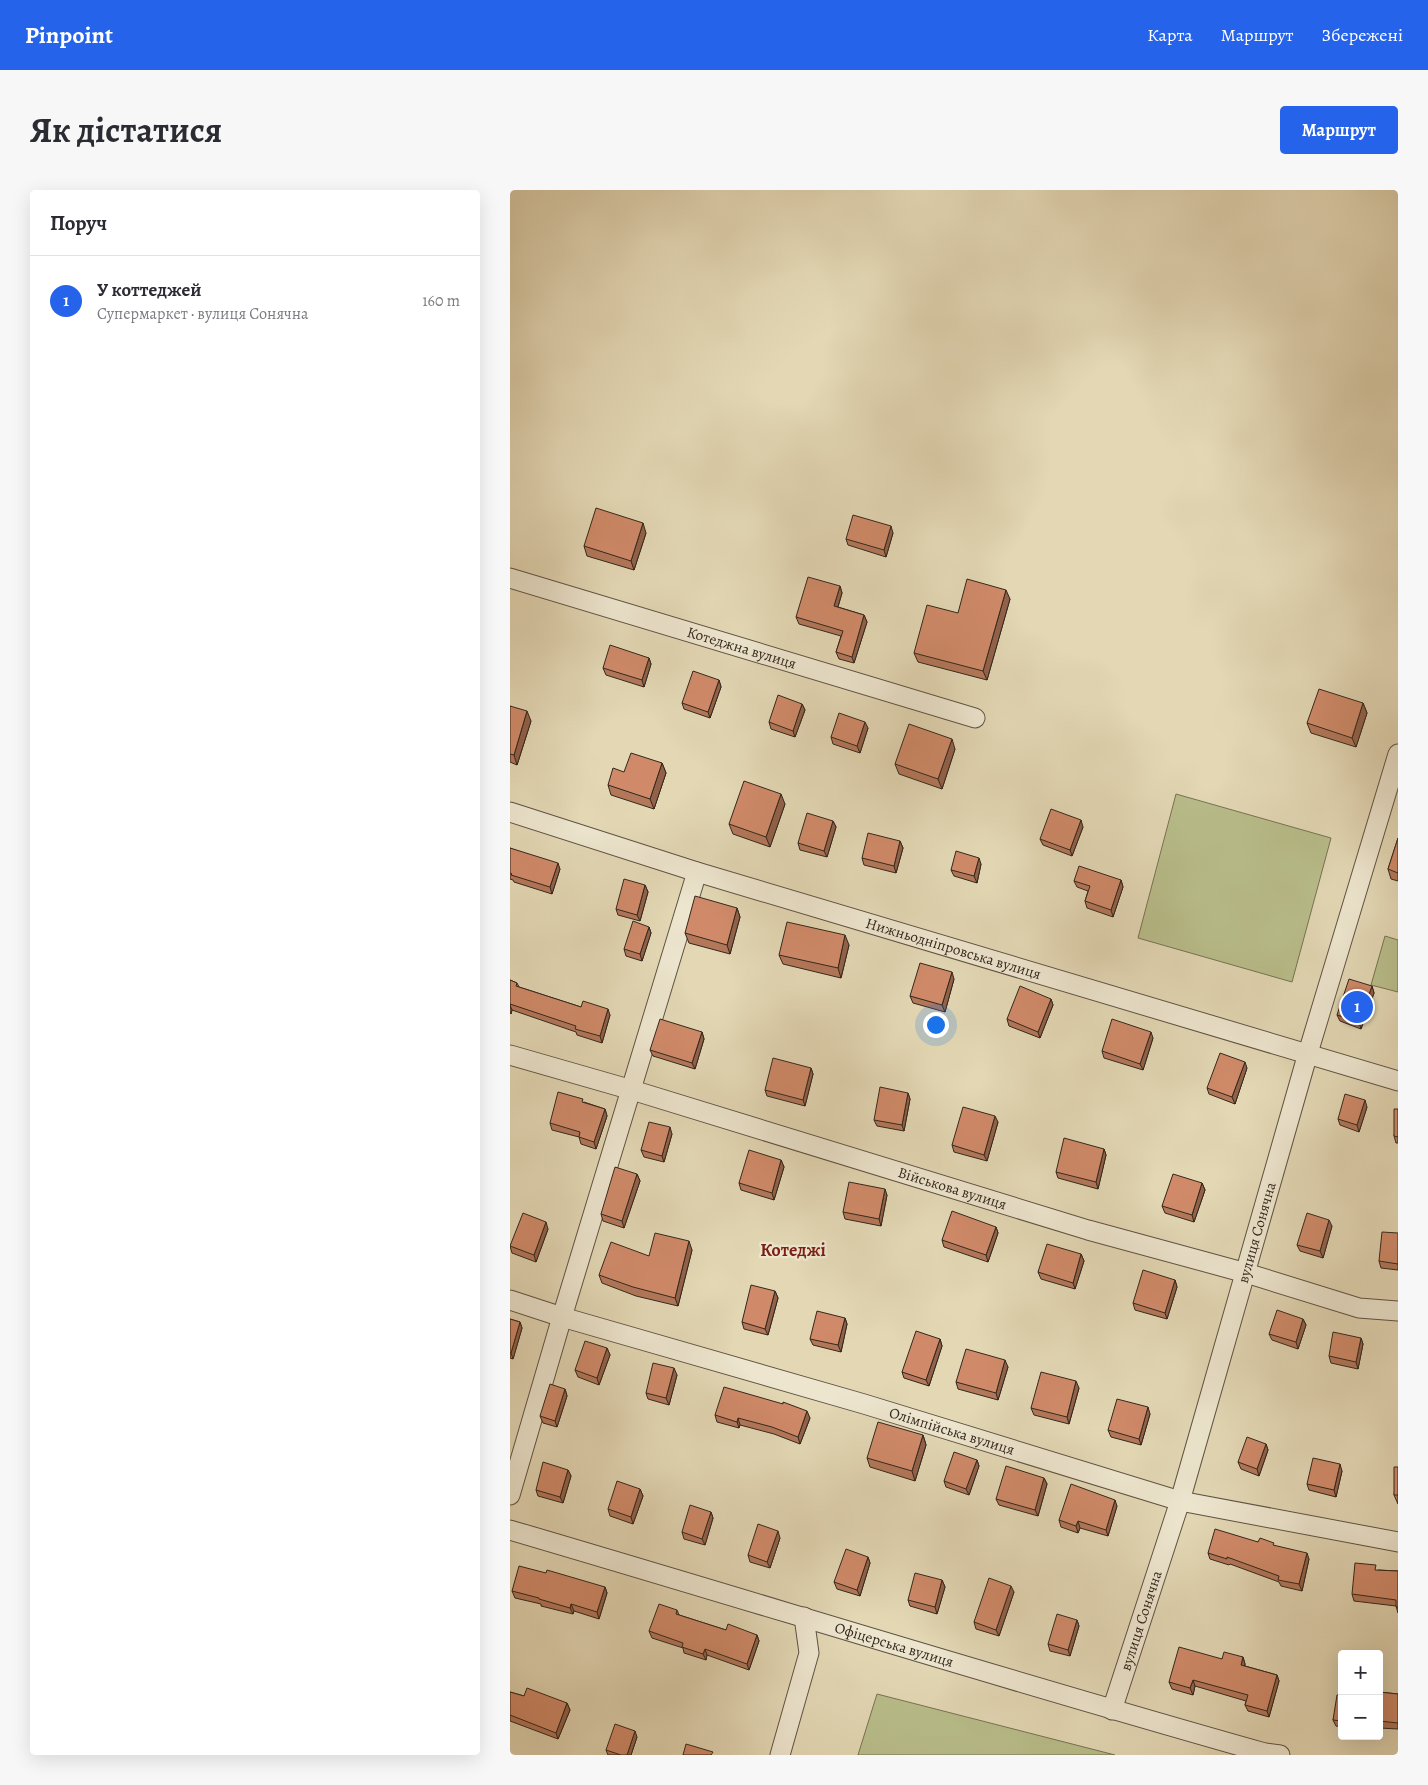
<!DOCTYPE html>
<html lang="uk">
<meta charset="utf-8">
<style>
body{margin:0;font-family:Alegreya,serif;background:#f7f7f7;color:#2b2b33}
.controls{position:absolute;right:15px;bottom:15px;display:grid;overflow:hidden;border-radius:5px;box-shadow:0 5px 20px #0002}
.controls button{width:45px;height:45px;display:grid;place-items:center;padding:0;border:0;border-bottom:1px solid #e1e1e2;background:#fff;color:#2b2b33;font:25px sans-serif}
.you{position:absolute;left:425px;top:834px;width:18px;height:18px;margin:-12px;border:4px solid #fff;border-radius:50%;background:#1a73e8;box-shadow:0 0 0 8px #1a73e833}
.badge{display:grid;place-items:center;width:32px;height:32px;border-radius:50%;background:#2563eb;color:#fff;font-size:16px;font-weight:700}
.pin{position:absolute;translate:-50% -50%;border:2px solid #fff;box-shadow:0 1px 5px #0006}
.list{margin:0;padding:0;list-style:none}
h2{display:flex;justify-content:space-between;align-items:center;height:65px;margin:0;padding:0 20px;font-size:21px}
h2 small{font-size:16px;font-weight:400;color:#7c7c81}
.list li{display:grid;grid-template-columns:32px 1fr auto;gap:15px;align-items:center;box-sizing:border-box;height:90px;padding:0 20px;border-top:1px solid #e1e1e2}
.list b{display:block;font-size:19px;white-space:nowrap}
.list p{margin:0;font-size:16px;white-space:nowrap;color:#7c7c81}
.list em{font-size:16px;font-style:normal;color:#7c7c81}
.map{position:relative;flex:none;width:888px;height:1565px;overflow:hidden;border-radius:5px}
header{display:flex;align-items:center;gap:30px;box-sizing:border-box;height:70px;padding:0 25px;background:#2563eb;color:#fff}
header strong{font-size:24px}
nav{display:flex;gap:28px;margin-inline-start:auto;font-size:18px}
.intro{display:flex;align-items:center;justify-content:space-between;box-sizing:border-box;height:120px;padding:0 30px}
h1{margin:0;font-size:35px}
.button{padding:12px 22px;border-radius:5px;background:#2563eb;color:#fff;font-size:18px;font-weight:700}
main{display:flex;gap:30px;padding:0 30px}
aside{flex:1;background:#fff;border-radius:5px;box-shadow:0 5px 20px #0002}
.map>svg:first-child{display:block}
.green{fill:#b8bd8a;stroke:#767254}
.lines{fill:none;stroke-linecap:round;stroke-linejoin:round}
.minor-casing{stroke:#5f5343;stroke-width:21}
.minor{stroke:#ede5ce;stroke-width:19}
.wall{fill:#b3775a;stroke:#33271d}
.shaded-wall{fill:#92614a;stroke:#33271d}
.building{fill:#d08a69;stroke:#33271d}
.labels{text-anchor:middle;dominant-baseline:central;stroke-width:4.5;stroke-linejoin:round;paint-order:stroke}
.street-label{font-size:15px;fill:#33271d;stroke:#ede5ce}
.quarter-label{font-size:18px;font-weight:bold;fill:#7a1f14;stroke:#ede5ce}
</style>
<header>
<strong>Pinpoint</strong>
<nav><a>Карта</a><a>Маршрут</a><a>Збережені</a></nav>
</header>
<div class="intro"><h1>Як дістатися</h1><a class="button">Маршрут</a></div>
<main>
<aside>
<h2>Поруч<small></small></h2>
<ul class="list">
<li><span class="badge">1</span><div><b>У коттеджей</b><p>Супермаркет · вулиця Сонячна</p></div><em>160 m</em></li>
</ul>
</aside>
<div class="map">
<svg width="888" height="1565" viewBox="0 0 888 1565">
<rect width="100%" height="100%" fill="#e3d7b4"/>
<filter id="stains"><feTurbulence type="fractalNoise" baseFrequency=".004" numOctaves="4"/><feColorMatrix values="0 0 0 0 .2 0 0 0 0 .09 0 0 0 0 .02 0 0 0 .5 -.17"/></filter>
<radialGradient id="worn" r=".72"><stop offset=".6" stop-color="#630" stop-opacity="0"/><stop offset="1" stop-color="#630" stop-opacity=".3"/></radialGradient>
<path class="green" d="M666 604 821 648 782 792 628 748Z
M875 746 888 750V802L861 795Z
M367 1504 605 1565H348Z"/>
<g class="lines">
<defs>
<g id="minor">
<path id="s1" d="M0 388 465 528"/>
<path id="s2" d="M0 622 187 682 888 891"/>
<path id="s3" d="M0 865 122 900 578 1040 736 1083 849 1118 888 1121"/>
<path id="s4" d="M0 1110 52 1127 354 1214 670 1311 888 1352"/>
<path d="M0 1305 52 1127 187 682"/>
<path id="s5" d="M0 1340C252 1414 502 1492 755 1563L770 1565"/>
<path id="s6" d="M602 1520 670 1311 798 863 888 564"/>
<path d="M270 1565 299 1463 294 1427"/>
</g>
</defs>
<use href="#minor" class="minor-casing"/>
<use href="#minor" class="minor"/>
</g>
<path class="wall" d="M136 343 124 380 77 366 74 356Z
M383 343 376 367 338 355 336 349Z
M330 396 332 403 328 417 354 425 357 432 344 473 329 469 326 462 331 446 289 434 286 427Z
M500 409 477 490 408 472 404 463 448 423Z
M139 468 141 474 134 497 96 485 93 478Z
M209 490 211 497 200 528 174 519 172 513Z
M853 513 857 523 846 557 801 543 797 533Z
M292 514 295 520 285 547 261 539 259 532Z
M0 516 21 531 7 575 0 572Z
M358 538 350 563 323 554 321 547Z
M445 559 432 599 389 584 385 574Z
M152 573 156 583 144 619 101 605 98 595 114 582Z
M275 614 260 657 223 644 219 634Z
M323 631 326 637 317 667 290 660 288 653Z
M573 637 562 666 533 655 530 649Z
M888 648V691L881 689 878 679Z
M390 651 393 658 386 683 354 675 352 668Z
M0 658 50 679 42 704 4 692 3 690 0 689Z
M471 674 467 693 444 686 441 680Z
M611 690 613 697 603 727 577 718 575 711 578 701 567 697 564 691Z
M135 695 138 702 130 731 108 725 106 719Z
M227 718 230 727 220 764 179 753 175 743Z
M139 737 141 743 132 771 116 766 114 759Z
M339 755 331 788 273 774 269 765Z
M444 789 435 822 403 813 400 806Z
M0 790 7 793 9 797 71 817 100 825 92 853 67 845 66 842 2 820 1 824 0 823Z
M862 796 864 803 851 839 830 831 827 825Z
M541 809 543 815 530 848 499 836 497 829Z
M192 842 194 849 185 879 143 866 140 860Z
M643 848 633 880 594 868 592 861Z
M301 878 303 884 295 916 257 906 255 900Z
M737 878 725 914 699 904 697 898Z
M398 903 400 909 394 941 367 936 364 930Z
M74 912 95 919 97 926 86 959 71 954 69 947 42 940 40 933Z
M857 917 849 942 830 935 828 929Z
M888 919V953H886L884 946Z
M488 932 477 971 444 962 442 955Z
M162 944 154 972 134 967 131 960Z
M594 959 596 965 588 999 548 988 546 982Z
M271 970 274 977 264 1010 231 1000 229 993Z
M127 984 130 991 114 1038 93 1031 91 1024Z
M692 993 695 1000 684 1032 655 1023 652 1016Z
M377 1005 371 1036 335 1029 333 1022Z
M822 1036 813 1068 790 1061 787 1055Z
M486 1037 488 1043 478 1072 434 1057 432 1050Z
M38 1039 26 1072 2 1063 0 1056Z
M888 1043V1080L871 1078 869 1071Z
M182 1060 168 1116 126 1106 92 1093 89 1085 139 1066Z
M571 1064 574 1071 565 1099 531 1089 528 1082Z
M665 1090 667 1097 657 1129 625 1120 623 1113Z
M265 1101 268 1108 258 1145 234 1139 232 1132Z
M335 1128 337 1134 331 1162 303 1155 300 1149Z
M0 1129 10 1132 12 1138 3 1169 0 1168Z
M793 1129 796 1135 788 1159 762 1150 759 1144Z
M851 1148 853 1154 848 1179 821 1173 819 1166Z
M430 1149 432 1156 419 1196 394 1188 392 1182Z
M97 1158 100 1165 89 1195 68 1187 65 1180Z
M498 1177 488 1210 448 1199 446 1192Z
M167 1185 159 1215 138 1209 136 1203Z
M569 1198 559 1234 524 1225 521 1218Z
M55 1199 57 1206 47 1237 33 1233 30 1226Z
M640 1224 631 1255 601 1247 598 1240Z
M205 1225 300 1228 290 1254 264 1244 230 1235 229 1238 207 1232Z
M413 1245 416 1255 405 1291 360 1277 357 1268Z
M756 1254 758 1260 749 1286 731 1279 728 1272Z
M467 1270 469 1276 459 1305 436 1297 434 1291Z
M888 1277V1314L884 1305Z
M58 1280 61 1286 53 1313 28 1306 26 1300Z
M832 1281 826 1307 799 1300 797 1294Z
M534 1288 537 1294 528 1326 489 1315 486 1309Z
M130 1299 133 1306 123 1334 100 1326 98 1319Z
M607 1316 598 1346 570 1338 568 1343 551 1337 549 1330Z
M201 1322 203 1328 195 1355 174 1349 172 1342Z
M270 1348 260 1378 240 1372 238 1365Z
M748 1352 765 1356 799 1369 792 1401 771 1396 769 1392 720 1374 719 1375 700 1369 698 1363Z
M358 1367 360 1373 350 1406 327 1399 324 1392Z
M868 1380 888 1381V1423L886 1416 844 1411 842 1404Z
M432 1390 435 1397 427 1424 400 1416 398 1410Z
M95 1397 97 1403 89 1429 64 1421 63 1424 31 1416V1414L5 1408 2 1401Z
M504 1402 489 1446 466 1439 464 1432Z
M167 1420 169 1425 216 1440 247 1445 249 1451 239 1480 197 1465 196 1470 174 1463 173 1458 142 1448 139 1441Z
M567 1430 569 1436 560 1466 540 1461 538 1454Z
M733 1467 735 1474V1476L767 1485 769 1491 759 1527 738 1521 735 1515 736 1511 685 1496 683 1505 662 1499 659 1492 712 1469Z
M0 1502 14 1506 57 1513 60 1520 48 1549 0 1531Z
M869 1502 888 1504V1539L869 1538Z
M832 1505V1537L826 1536 823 1530Z
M127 1547 121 1565H98L96 1560Z"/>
<path class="shaded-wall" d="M133 333 136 343 124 380 121 371Z
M381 336 383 343 376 367 374 360Z
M330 396 332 403 326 423 324 416Z
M496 400 500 409 477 490 473 481Z
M354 425 357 432 344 473 342 467Z
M139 468 141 474 134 497 132 490Z
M209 490 211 497 200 528 198 522Z
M853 513 857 523 846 557 842 548Z
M292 514 295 520 285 547 283 541Z
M17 521 21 531 7 575 4 565Z
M355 532 358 538 350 563 347 556Z
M442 549 445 559 432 599 428 589Z
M152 573 156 583 144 619 140 609Z
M271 604 275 614 260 657 256 647Z
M571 630 573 637 562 666 560 660Z
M323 631 326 637 317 667 314 661Z
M390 651 393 658 386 683 384 676Z
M469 668 471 674 467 693 464 686Z
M48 673 50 679 42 704 40 697Z
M611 690 613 697 603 727 601 720Z
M135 695 138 702 130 731 127 725Z
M227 718 230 727 220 764 217 755Z
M139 737 141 743 132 771 130 764Z
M335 745 339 755 331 788 328 778Z
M442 782 444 789 435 822 432 815Z
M862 796 864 803 851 839 849 832Z
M541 809 543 815 530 848 528 842Z
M0 815 2 820 1 824 0 822Z
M98 819 100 825 92 853 90 846Z
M192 842 194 849 185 879 182 873Z
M641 842 643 848 633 880 630 874Z
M735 872 737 878 725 914 722 907Z
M301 878 303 884 295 916 293 910Z
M398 903 400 909 394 941 392 935Z
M855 910 857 917 849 942 847 935Z
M95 919 97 926 86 959 84 952Z
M485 926 488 932 477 971 474 965Z
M160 937 162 944 154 972 152 966Z
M594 959 596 965 588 999 586 992Z
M271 970 274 977 264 1010 262 1003Z
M127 984 130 991 114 1038 112 1031Z
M692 993 695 1000 684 1032 682 1025Z
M375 999 377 1005 371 1036 369 1029Z
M819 1030 822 1036 813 1068 810 1061Z
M36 1032 38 1039 26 1072 24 1065Z
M486 1037 488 1043 478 1072 476 1065Z
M179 1051 182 1060 168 1116 165 1108Z
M571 1064 574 1071 565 1099 563 1093Z
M665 1090 667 1097 657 1129 655 1123Z
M265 1101 268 1108 258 1145 255 1139Z
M335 1128 337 1134 331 1162 328 1155Z
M793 1129 796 1135 788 1159 786 1152Z
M10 1132 12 1138 3 1169 1 1163Z
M851 1148 853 1154 848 1179 846 1172Z
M430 1149 432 1156 419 1196 416 1190Z
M97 1158 100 1165 89 1195 87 1188Z
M495 1170 498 1177 488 1210 486 1203Z
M164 1178 167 1185 159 1215 156 1208Z
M566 1191 569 1198 559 1234 557 1227Z
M55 1199 57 1206 47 1237 45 1231Z
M638 1217 640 1224 631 1255 629 1249Z
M297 1221 300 1228 290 1254 288 1247Z
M228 1228 230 1235 229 1238 227 1232Z
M413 1245 416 1255 405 1291 402 1281Z
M756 1254 758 1260 749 1286 747 1279Z
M467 1270 469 1276 459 1305 456 1299Z
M830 1274 832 1281 826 1307 824 1300Z
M58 1280 61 1286 53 1313 50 1307Z
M534 1288 537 1294 528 1326 525 1320Z
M130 1299 133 1306 123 1334 121 1327Z
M605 1310 607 1316 598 1346 596 1340Z
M201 1322 203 1328 195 1355 192 1349Z
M568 1331 570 1338 568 1343 566 1336Z
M268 1341 270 1348 260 1378 257 1372Z
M797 1363 799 1369 792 1401 789 1394Z
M358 1367 360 1373 350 1406 347 1400Z
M432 1390 435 1397 427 1424 425 1417Z
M501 1396 504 1402 489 1446 486 1440Z
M95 1397 97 1403 89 1429 87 1422Z
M61 1414 64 1421 63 1424 60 1418Z
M567 1430 569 1436 560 1466 558 1460Z
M247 1445 249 1451 239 1480 237 1474Z
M195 1459 197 1465 196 1470 193 1464Z
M733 1467 735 1474 733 1481 731 1475Z
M767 1485 769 1491 759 1527 757 1521Z
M683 1490 685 1496 683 1505 680 1498Z
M57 1513 60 1520 48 1549 46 1543Z
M125 1541 127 1547 121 1565H117Z"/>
<path class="building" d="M86 318 133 333 121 371 74 356Z
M343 325 381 336 374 360 336 349Z
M298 387 330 396 324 416 354 425 342 467 326 462 333 441 286 427Z
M457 389 496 400 473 481 404 463 417 415 448 423Z
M100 455 139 468 132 490 93 478Z
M183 481 209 490 198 522 172 513Z
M809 499 853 513 842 548 797 533Z
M268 505 292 514 283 541 259 532Z
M0 516 17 521 4 565 0 564Z
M329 523 355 532 347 556 321 547Z
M399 534 442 549 428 589 385 574Z
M121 563 152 573 140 609 98 595 103 578 114 582Z
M234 591 271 604 256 647 219 634Z
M541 619 571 630 560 660 530 649Z
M297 623 323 631 314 661 288 653Z
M358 643 390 651 384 676 352 668Z
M888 648V683L878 679Z
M0 658 48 673 40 697 1 685 2 684 0 683Z
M446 661 469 668 464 686 441 680Z
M569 676 611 690 601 720 575 711 580 696 564 691Z
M114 689 135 695 127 725 106 719Z
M185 706 227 718 217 755 175 743Z
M123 731 139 737 130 764 114 759Z
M277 732 335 745 328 778 269 765Z
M410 773 442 782 432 815 400 806Z
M839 789 862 796 849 832 827 825Z
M0 790 7 793 6 796 71 817 73 811 98 819 90 846 65 839 66 836 0 814Z
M510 796 541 809 528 842 497 829Z
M150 829 192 842 182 873 140 860Z
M602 829 641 842 630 874 592 861Z
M710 863 735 872 722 907 697 898Z
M263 868 301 878 293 910 255 900Z
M370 897 398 903 392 935 364 930Z
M48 902 73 909 72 912 95 919 84 952 69 947 70 942 40 933Z
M835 904 855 910 847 935 828 929Z
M453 917 485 926 474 965 442 955Z
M884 919H888V947L884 946Z
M139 932 160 937 152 966 131 960Z
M554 948 594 959 586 992 546 982Z
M239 960 271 970 262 1003 229 993Z
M105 977 127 984 112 1031 91 1024Z
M663 984 692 993 682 1025 652 1016Z
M339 992 375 999 369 1029 333 1022Z
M442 1021 486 1037 476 1065 432 1050Z
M13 1023 36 1032 24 1065 0 1056Z
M797 1023 819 1030 810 1061 787 1055Z
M872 1042 888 1043V1074L869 1071Z
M145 1043 179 1051 165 1108 123 1097 89 1085 101 1052 139 1066Z
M537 1054 571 1064 563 1093 528 1082Z
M633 1080 665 1090 655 1123 623 1113Z
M241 1095 265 1101 255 1139 232 1132Z
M767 1120 793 1129 786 1152 759 1144Z
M307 1121 335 1128 328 1155 300 1149Z
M0 1129 10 1132 1 1163H0Z
M406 1141 430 1149 416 1190 392 1182Z
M823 1142 851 1148 846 1172 819 1166Z
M75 1151 97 1158 87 1188 65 1180Z
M456 1159 495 1170 486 1203 446 1192Z
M143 1173 164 1178 156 1208 136 1203Z
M531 1182 566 1191 557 1227 521 1218Z
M40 1194 55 1199 45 1231 30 1226Z
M214 1197 273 1214V1212L297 1221 288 1247 262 1237 228 1228 227 1232 205 1225Z
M607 1209 638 1217 629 1249 598 1240Z
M368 1232 413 1245 402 1281 357 1268Z
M737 1247 756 1254 747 1279 728 1272Z
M444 1262 467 1270 456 1299 434 1291Z
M803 1268 830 1274 824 1300 797 1294Z
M33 1272 58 1280 50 1307 26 1300Z
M496 1276 534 1288 525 1320 486 1309Z
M884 1277H888V1305H884Z
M107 1291 130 1299 121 1327 98 1319Z
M561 1294 605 1310 596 1340 568 1331 566 1336 549 1330Z
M180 1315 201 1322 192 1349 172 1342Z
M248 1334 268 1341 257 1372 238 1365Z
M705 1339 748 1352 750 1348 764 1353 763 1355 797 1363 789 1394 768 1390 769 1386 717 1367V1369L698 1363Z
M336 1359 358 1367 347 1400 324 1392Z
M845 1373 866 1375 865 1380 888 1381V1417H886V1410L842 1404Z
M9 1376 36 1383 37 1380 95 1397 87 1422 61 1414 60 1418 29 1409V1408L2 1401Z
M405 1383 432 1390 425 1417 398 1410Z
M479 1388 501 1396 486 1440 464 1432Z
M149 1414 167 1420 166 1424 216 1440 218 1434 247 1445 237 1474 195 1459 193 1464 172 1457 173 1453 139 1441Z
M547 1424 567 1430 558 1460 538 1454Z
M669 1457 712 1469 714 1462 733 1467 731 1475 767 1485 757 1521 735 1515 738 1505 683 1490 680 1498 659 1492Z
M17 1498 57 1513 46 1543 0 1525V1502L14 1506Z
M869 1502 888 1504V1533L869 1531Z
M827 1505H832V1531L823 1530Z
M105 1534 125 1541 117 1565H111L96 1560Z
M176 1554 203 1562 201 1565H173Z"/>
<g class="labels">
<g class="street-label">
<text stroke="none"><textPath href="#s1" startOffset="242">Котеджна вулиця</textPath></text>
<text stroke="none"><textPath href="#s2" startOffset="464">Нижньодніпровська вулиця</textPath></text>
<text stroke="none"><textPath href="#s3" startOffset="462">Військова вулиця</textPath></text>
<text stroke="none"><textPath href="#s6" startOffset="499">вулиця Сонячна</textPath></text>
<text stroke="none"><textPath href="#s4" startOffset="461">Олімпійська вулиця</textPath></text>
<text stroke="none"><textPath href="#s6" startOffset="94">вулиця Сонячна</textPath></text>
<text stroke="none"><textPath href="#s5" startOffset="401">Офіцерська вулиця</textPath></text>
</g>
<g class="quarter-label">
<text x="283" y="1060">Котеджі</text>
</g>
</g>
<rect width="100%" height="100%" filter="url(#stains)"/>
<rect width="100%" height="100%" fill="url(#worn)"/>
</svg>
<div class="controls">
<button>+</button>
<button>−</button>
</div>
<div class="you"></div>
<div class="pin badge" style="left:847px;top:817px">1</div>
</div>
</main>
